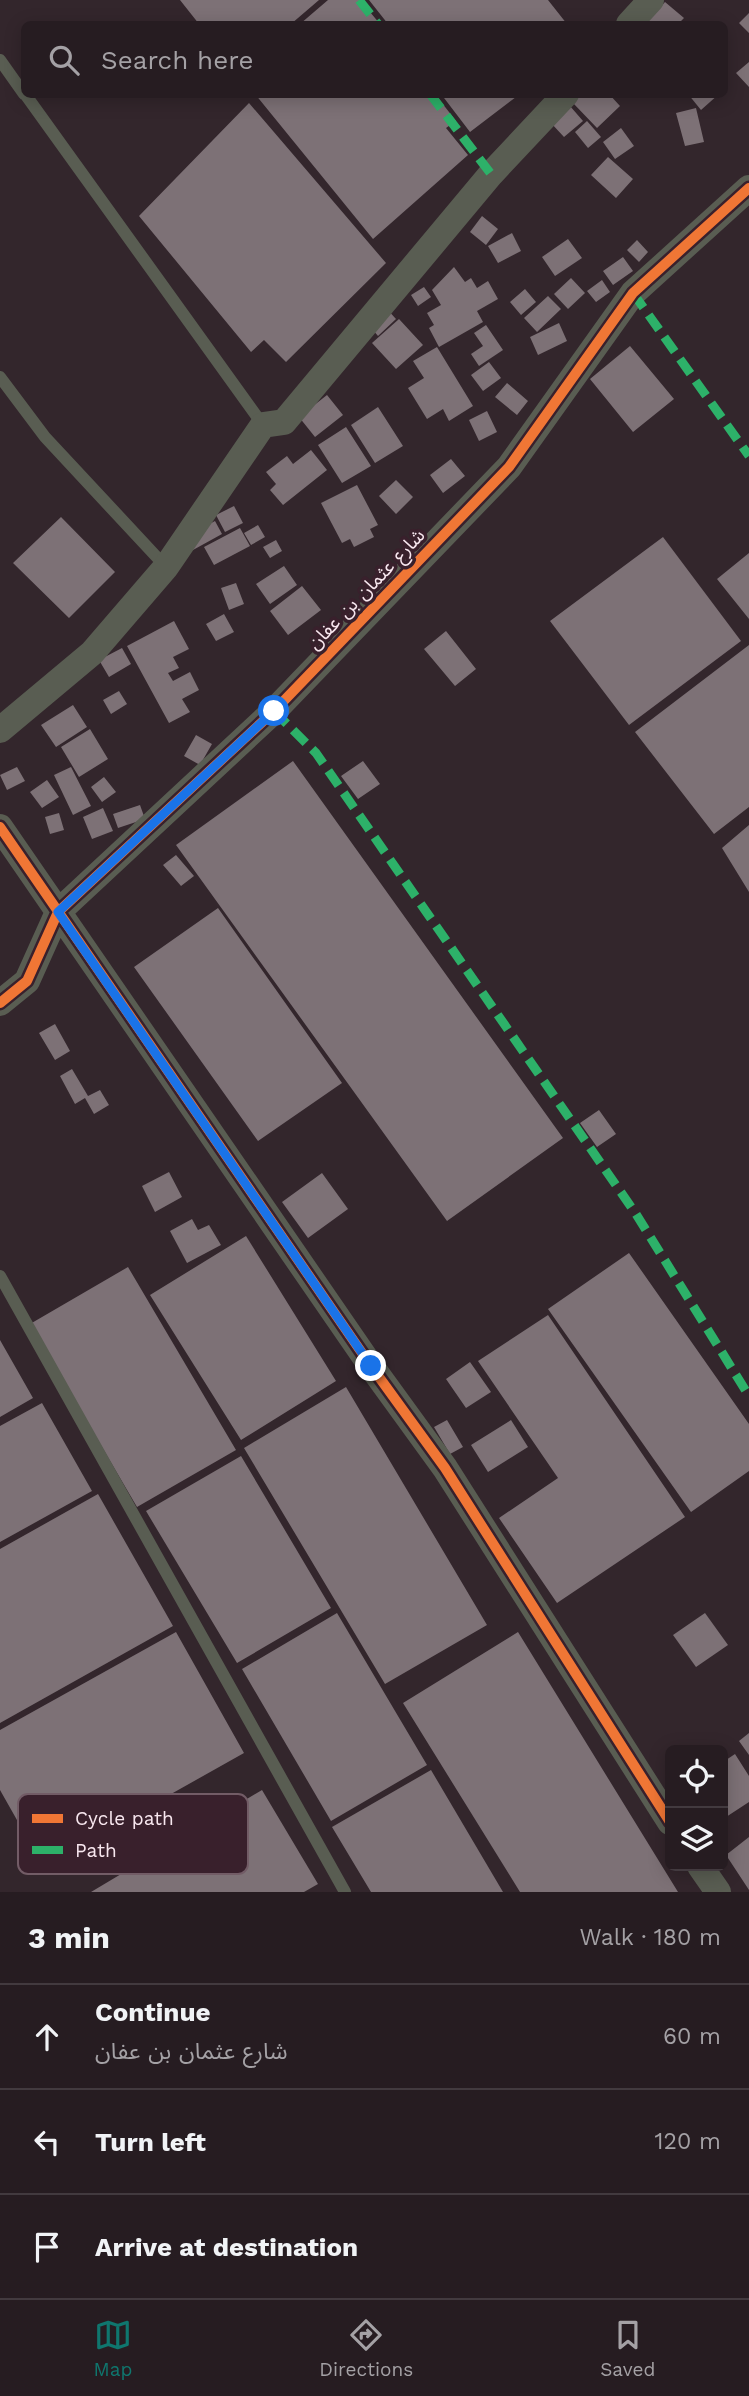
<!DOCTYPE html>
<meta charset="utf-8">
<style>
body{margin:0;font-family:"Work Sans","Noto Sans Arabic",sans-serif;background:#2e252a;color:#f1f3f6}
.controls{position:absolute;right:21px;bottom:21px;display:grid;overflow:hidden;border-radius:10px;box-shadow:0 4px 18px #0003}
.controls button{width:63px;height:63px;display:grid;place-items:center;padding:0;border:0;border-bottom:2px solid #423a3f;background:#261c21;color:#f1f3f6;font:35px sans-serif}
.stop{position:absolute;width:21px;height:21px;margin:-16px;border:5px solid #1a73e8;border-radius:50%;background:#fff}
.stop.end{background:#1a73e8;border-color:#fff;box-shadow:0 2px 7px #0008}
.list{margin:0;padding:0;list-style:none}
h2{display:flex;justify-content:space-between;align-items:center;height:91px;margin:0;padding:0 28px;font-size:30px}
h2 small{font-size:23px;font-weight:400;color:#a4a1a5}
.list li{display:grid;grid-template-columns:46px 1fr auto;gap:21px;align-items:center;box-sizing:border-box;height:105px;padding:0 28px;border-top:2px solid #423a3f}
.list b{display:block;font-size:26px;white-space:nowrap}
.list p{margin:0;font-size:23px;white-space:nowrap;color:#a4a1a5}
.list em{font-size:23px;font-style:normal;color:#a4a1a5}
.icon{flex:none;width:38px;height:38px;fill:none;stroke:currentColor;stroke-width:2;stroke-linecap:round;stroke-linejoin:round}
.map{position:relative;flex:none;width:749px;height:1892px;overflow:hidden}
.search{position:absolute;background:#261c21;box-shadow:0 4px 18px #0003;left:21px;right:21px;top:21px;height:77px;display:flex;align-items:center;gap:18px;box-sizing:border-box;padding:0 24px;border-radius:10px;color:#a4a1a5;font-size:26px}
.sheet{height:406px;background:#261c21}
nav{display:flex;justify-content:space-around;align-items:center;box-sizing:border-box;height:98px;border-top:2px solid #423a3f;background:#261c21;font-size:19px;color:#a4a1a5}
nav a{display:grid;justify-items:center;gap:4px}
nav .on{color:#0f766e}
.map>svg:first-child{display:block}
.building{fill:#7d7176}
.lines{fill:none;stroke-linecap:round;stroke-linejoin:round}
.service{stroke:#595d52;stroke-width:12}
.minor{stroke:#595d52;stroke-width:26}
.quiet{stroke:#2db169;stroke-width:9;stroke-dasharray:18 9;stroke-linecap:butt}
.cycleway-casing{stroke:#39202c;stroke-width:15}
.cycleway{stroke:#f07635;stroke-width:10}
.route{stroke:#1a73e8;stroke-width:9}
.labels{text-anchor:middle;dominant-baseline:central;stroke-width:7;stroke-linejoin:round;paint-order:stroke}
.street-label{font-size:19px;fill:#f8e7ef;stroke:#39202c}
.key{fill:#39202c;stroke:#725c66;stroke-width:2}
.key-label{font-size:19px;fill:#f8e7ef}
</style>
<div class="map">
<svg width="749" height="1892" viewBox="0 0 749 1892">
<rect width="100%" height="100%" fill="#33262c"/>
<path class="building" d="M180 0H319L291 24H199Z
M328 0H360L380 24H300Z
M369 0H548L567 24H388Z
M665 2 684 18 678 24H653L648 21Z
M749 13V33L739 23Z
M749 62V87L736 73Z
M255 94H435L456 121 446 128 468 155 373 239Z
M441 94H520L470 132Z
M582 94H609L620 106 597 128 573 103Z
M688 94H719L701 110Z
M249 103 386 263 286 362 264 340 251 352 139 216Z
M570 106 583 121 564 137 551 123Z
M696 108 704 142 685 146 676 113Z
M587 121 601 137 588 148 575 132Z
M621 128 634 146 615 159 603 142Z
M608 157 633 179 616 198 591 175Z
M482 216 498 229 486 245 470 232Z
M512 233 521 251 498 263 488 246Z
M568 239 582 258 555 276 542 257Z
M637 240 648 252 639 262 627 250Z
M623 257 633 271 613 285 603 271Z
M454 267 465 282 471 278 477 288 488 281 498 299 477 311 483 322 439 347 429 328 434 325 427 313 441 305 432 290Z
M571 278 585 293 568 309 554 294Z
M602 280 610 292 596 302 587 291Z
M424 287 431 297 418 306 411 295Z
M525 289 536 302 521 315 510 302Z
M548 296 561 309 537 332 524 318Z
M386 308 396 319 378 336 368 324Z
M399 319 423 345 396 369 372 343Z
M559 323 567 341 538 355 530 337Z
M486 325 503 350 479 366 471 354 483 346 474 333Z
M630 346 674 399 633 432 590 379Z
M437 347 473 406 449 421 443 409 427 419 408 388 424 378 413 361Z
M489 362 501 378 483 391 471 375Z
M507 383 528 401 517 415 495 397Z
M327 395 343 415 315 437 299 417Z
M378 407 403 446 375 463 351 425Z
M487 411 497 432 479 441 469 420Z
M346 427 371 466 342 483 318 445Z
M311 450 327 470 283 505 270 490 276 484 266 472 287 456 293 464Z
M451 459 465 476 443 493 430 475Z
M396 480 413 497 396 514 379 496Z
M357 485 378 525 370 529 374 537 354 547 350 539 342 543 321 503Z
M234 506 243 523 225 532 216 515Z
M61 517 115 572 69 618 13 563Z
M215 521 222 534 193 550 185 537Z
M258 525 265 537 251 545 244 533Z
M240 528 250 546 214 565 204 547Z
M663 537 741 641 629 725 550 621Z
M276 540 282 551 270 558 263 547Z
M749 553V619L717 579Z
M284 566 297 585 270 604 256 584Z
M236 583 244 604 229 610 221 588Z
M302 586 321 610 288 635 270 611Z
M224 614 234 632 216 641 206 624Z
M174 621 189 649 173 657 179 668 168 673 173 681 190 672 199 690 182 699 190 712 169 723 127 646Z
M446 631 476 669 455 686 424 649Z
M749 645V807L714 834 635 732Z
M122 648 131 664 109 677 99 660Z
M119 691 127 704 111 714 103 700Z
M73 705 87 727 56 747 41 725Z
M90 729 108 759 79 777 61 747Z
M196 735 212 744 200 765 184 756Z
M293 761 563 1138 447 1221 176 845Z
M363 761 380 784 358 799 341 776Z
M17 767 25 781 7 790 0 775Z
M71 767 91 806 73 815 54 775Z
M104 777 116 792 102 802 91 787Z
M47 780 59 797 42 808 30 792Z
M140 805 145 819 118 828 113 814Z
M103 808 113 831 92 839 83 817Z
M59 813 64 830 50 834 45 817Z
M749 825V892L722 848Z
M176 855 194 876 181 886 163 865Z
M218 908 342 1083 258 1141 134 967Z
M55 1024 70 1051 55 1060 39 1033Z
M72 1069 88 1096 100 1090 109 1105 94 1114 85 1098 75 1104 60 1076Z
M599 1110 616 1134 597 1147 580 1123Z
M169 1172 182 1197 155 1212 142 1186Z
M322 1173 348 1209 308 1238 282 1202Z
M192 1219 198 1230 209 1225 221 1245 187 1263 170 1231Z
M246 1236 336 1381 241 1440 150 1295Z
M629 1253 749 1424V1471L691 1512 548 1309Z
M128 1267 236 1450 137 1507 30 1324Z
M548 1315 685 1517 557 1603 499 1518 558 1478 478 1361Z
M0 1340 33 1398 0 1417Z
M470 1362 491 1392 466 1408 446 1379Z
M346 1387 487 1625 385 1684 244 1448Z
M42 1403 92 1491 0 1542V1426Z
M447 1420 463 1447 450 1454 434 1427Z
M511 1420 528 1447 488 1472 471 1445Z
M241 1456 331 1608 237 1663 146 1511Z
M98 1494 173 1626 0 1723V1549Z
M337 1613 427 1765 331 1821 242 1669Z
M705 1613 728 1645 696 1667 673 1635Z
M176 1632 244 1753 43 1866 0 1790V1730Z
M518 1632 678 1892H520L403 1703Z
M749 1733V1755L739 1741Z
M735 1754 749 1776V1802L723 1819V1762Z
M431 1770 503 1892H371L332 1827Z
M262 1790 318 1884 304 1892H91Z
M749 1837V1890L726 1855Z"/>
<g class="lines">
<path class="service" d="M0 60 24 94
M25 94 263 425
M0 377 45 437 166 567
M0 1276 345 1892"/>
<path class="minor" d="M629 24 651 0
M0 730 92 653 166 567 263 425 284 422 491 174 566 94
M0 827 371 1366 445 1468 670 1822
M0 1003 27 981 58 912 274 711 509 467 633 293 749 188
M700 1866 718 1892"/>
<path class="quiet" d="M359 0 378 24
M430 94 491 174
M633 293 749 456
M274 711 316 753 636 1214 749 1396"/>
<defs>
<path id="cycleway" d="M0 827 371 1366 445 1468 670 1822
M0 1003 27 981 58 912 274 711 509 467 633 293 749 188"/>
</defs>
<use href="#cycleway" class="cycleway-casing"/>
<use href="#cycleway" class="cycleway"/>
</g>
<g class="lines">
<path class="route" d="M274 711 58 912 371 1366"/>
</g>
<g class="labels">
<g class="street-label">
<text transform="translate(366 589) rotate(-46)">شارع عثمان بن عفان</text>
</g>
</g>
<rect x="18" y="1794" width="230" height="80" rx="10" class="key"/>
<rect x="32" y="1814" width="31" height="9" fill="#f07635"/>
<rect x="32" y="1846" width="31" height="8" fill="#2db169"/>
<g class="key-label">
<text x="75" y="1825">Cycle path</text>
<text x="75" y="1857">Path</text>
</g>
</svg>
<div class="controls">
<button><svg class="icon" aria-label="locate" viewBox="0 0 24 24"><circle cx="12" cy="12" r="6"/><path d="M12 2v4M12 18v4M2 12h4M18 12h4"/></svg></button>
<button><svg class="icon" aria-label="layers" viewBox="0 0 24 24"><path d="M12 4l9 5-9 5-9-5zM3 14l9 5 9-5"/></svg></button>
</div>
<div class="stop" style="left:274px;top:711px"></div>
<div class="stop end" style="left:371px;top:1366px"></div>
<div class="search"><svg class="icon" aria-label="search" viewBox="0 0 24 24"><circle cx="10" cy="10" r="6"/><path d="M15 15l6 6"/></svg>Search here</div>
</div>
<section class="sheet">
<h2>3 min<small>Walk · 180 m</small></h2>
<ul class="list">
<li><svg class="icon" aria-label="ahead" viewBox="0 0 24 24"><path d="M12 20V5M6 11l6-6 6 6"/></svg><div><b>Continue</b><p>شارع عثمان بن عفان</p></div><em>60 m</em></li>
<li><svg class="icon" aria-label="left" viewBox="0 0 24 24"><path d="M17 20v-9H6M10 6l-5 5 5 5"/></svg><div><b>Turn left</b></div><em>120 m</em></li>
<li><svg class="icon" aria-label="arrive" viewBox="0 0 24 24"><path d="M6 21V4h12l-3 4 3 4H6"/></svg><div><b>Arrive at destination</b></div></li>
</ul>
</section>
<nav>
<a class="on"><svg class="icon" aria-label="map" viewBox="0 0 24 24"><path d="M3 6l6-2 6 2 6-2v14l-6 2-6-2-6 2zM9 4v14M15 6v14"/></svg>Map</a>
<a><svg class="icon" aria-label="directions" viewBox="0 0 24 24"><path d="M12 3l9 9-9 9-9-9zM9 14v-3h6M13 9l2 2-2 2"/></svg>Directions</a>
<a><svg class="icon" aria-label="saved" viewBox="0 0 24 24"><path d="M7 4h10v16l-5-4-5 4z"/></svg>Saved</a>
</nav>
